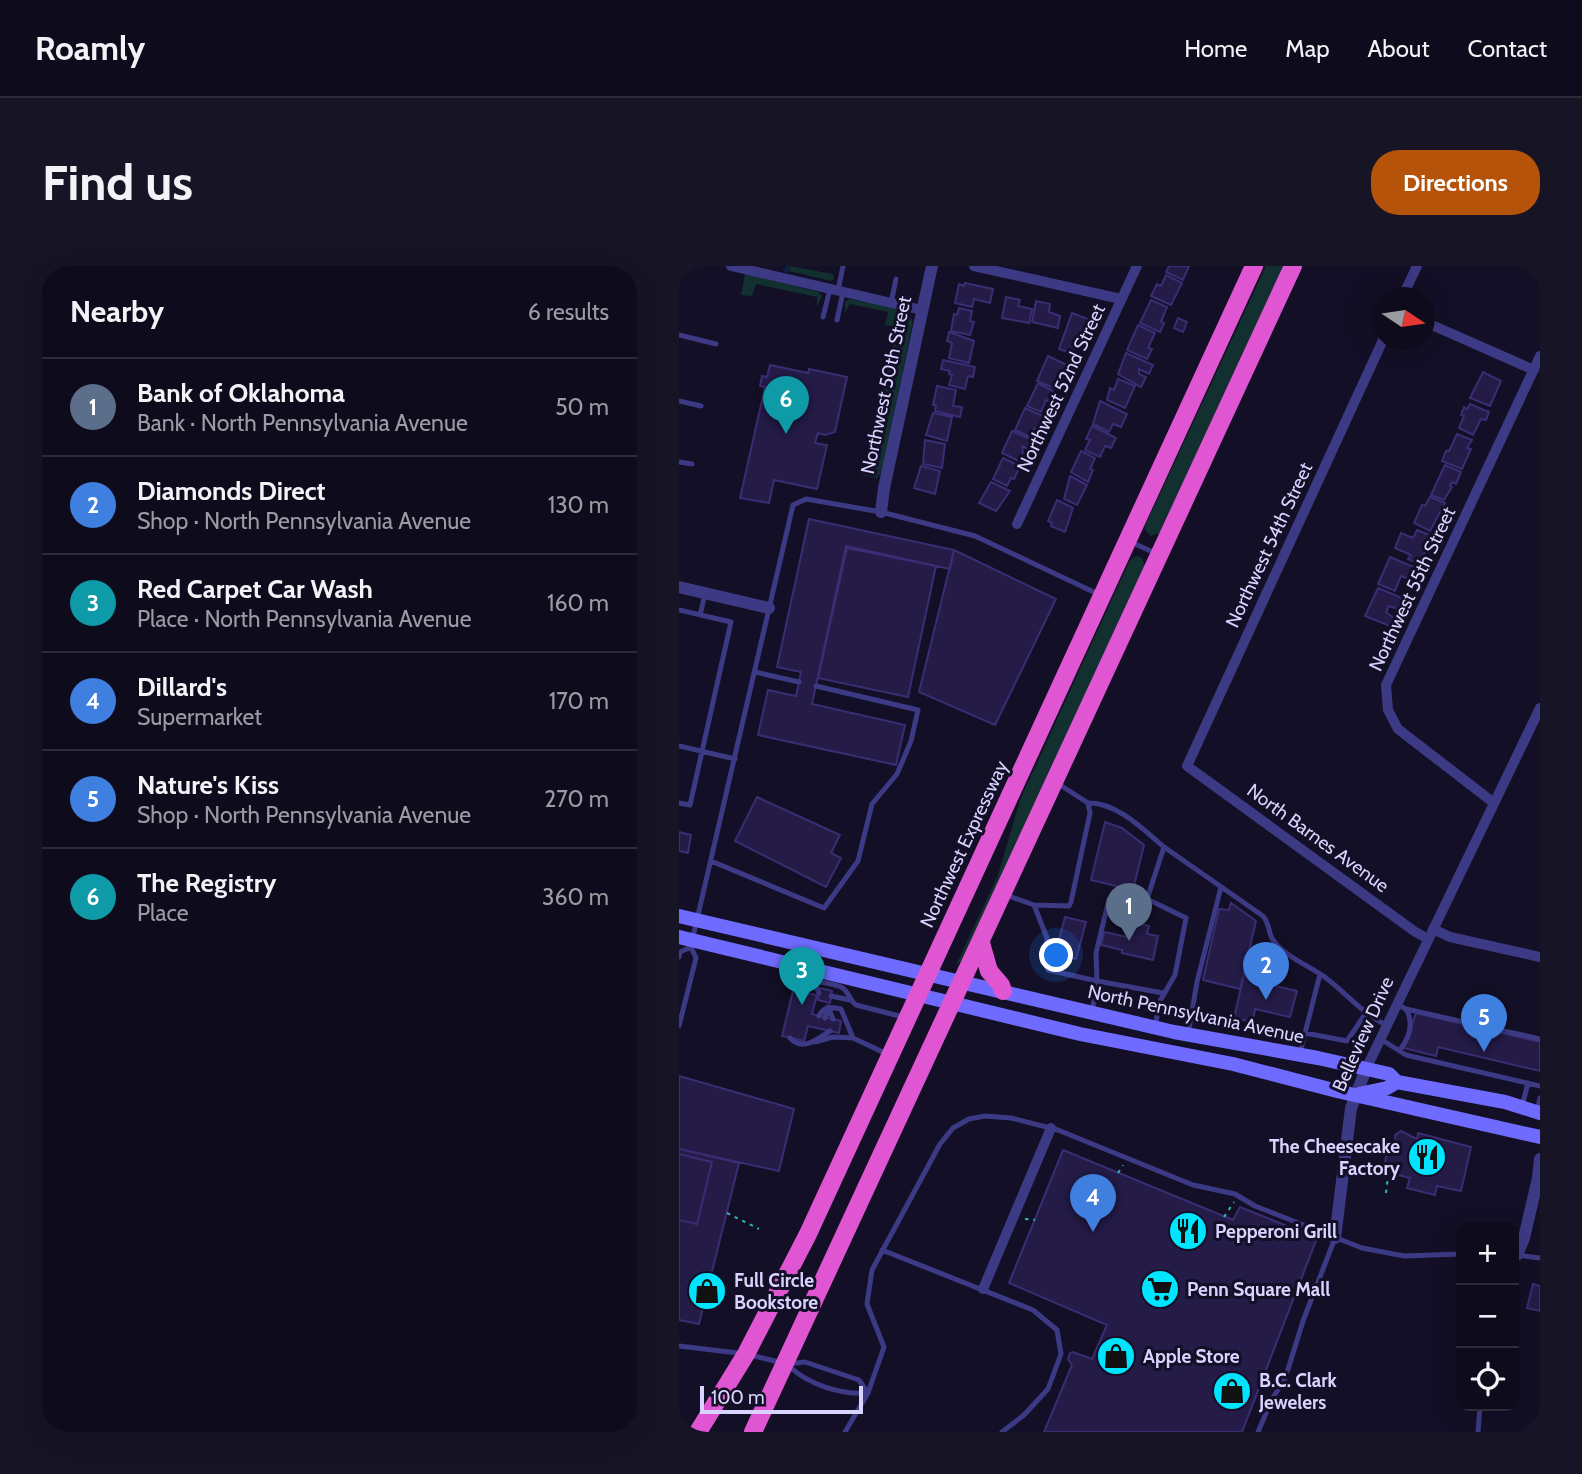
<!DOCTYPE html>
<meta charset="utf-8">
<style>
body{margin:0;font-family:Cabin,sans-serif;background:#171425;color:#f1f3f6}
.controls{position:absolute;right:21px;bottom:21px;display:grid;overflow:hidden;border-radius:14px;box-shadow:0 7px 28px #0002}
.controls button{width:63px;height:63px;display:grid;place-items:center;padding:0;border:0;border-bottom:2px solid #2e2b3b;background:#0e0b1c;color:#f1f3f6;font:35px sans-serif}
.compass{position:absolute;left:693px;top:21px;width:63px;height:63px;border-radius:50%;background:#0e0b1c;box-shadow:0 7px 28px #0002;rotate:103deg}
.scale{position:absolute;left:21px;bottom:18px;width:163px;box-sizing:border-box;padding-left:7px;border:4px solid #d9d4ff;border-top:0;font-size:19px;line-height:24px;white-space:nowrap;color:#d9d4ff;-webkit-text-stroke:5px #130f26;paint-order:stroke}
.you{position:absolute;left:378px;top:690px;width:24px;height:24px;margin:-18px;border:5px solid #fff;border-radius:50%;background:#1a73e8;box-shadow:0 0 0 10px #1a73e833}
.badge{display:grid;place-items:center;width:46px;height:46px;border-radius:50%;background:#b45309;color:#fff;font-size:23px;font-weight:700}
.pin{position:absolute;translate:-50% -58px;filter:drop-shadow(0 2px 4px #0008)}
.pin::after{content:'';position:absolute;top:37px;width:24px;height:21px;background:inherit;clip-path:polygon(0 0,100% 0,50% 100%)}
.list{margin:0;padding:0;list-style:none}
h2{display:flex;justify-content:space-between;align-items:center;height:91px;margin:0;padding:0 28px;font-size:30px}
h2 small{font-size:23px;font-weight:400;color:#9b9ba3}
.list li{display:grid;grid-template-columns:46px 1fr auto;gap:21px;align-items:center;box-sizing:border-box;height:98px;padding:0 28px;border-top:2px solid #2e2b3b}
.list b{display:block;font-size:26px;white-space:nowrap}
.list p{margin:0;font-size:23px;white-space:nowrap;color:#9b9ba3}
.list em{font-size:23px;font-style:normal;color:#9b9ba3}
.icon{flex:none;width:38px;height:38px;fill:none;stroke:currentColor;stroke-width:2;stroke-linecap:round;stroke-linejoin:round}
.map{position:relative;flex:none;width:861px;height:1166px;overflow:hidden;border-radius:28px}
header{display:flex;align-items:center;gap:42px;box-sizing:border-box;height:98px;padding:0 35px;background:#0e0b1c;border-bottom:2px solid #2e2b3b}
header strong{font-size:33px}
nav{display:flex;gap:38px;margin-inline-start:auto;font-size:24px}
.intro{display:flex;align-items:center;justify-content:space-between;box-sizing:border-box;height:168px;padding:0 42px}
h1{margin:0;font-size:49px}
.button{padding:18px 32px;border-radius:28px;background:#b45309;color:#fff;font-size:24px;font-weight:700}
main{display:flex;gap:42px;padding:0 42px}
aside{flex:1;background:#0e0b1c;border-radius:28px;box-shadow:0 7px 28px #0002}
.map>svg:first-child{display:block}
.green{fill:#12302f}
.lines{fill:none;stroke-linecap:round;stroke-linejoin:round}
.stream{stroke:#0c2248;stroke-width:3.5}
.building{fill:#241b47;stroke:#3b2d73;stroke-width:2}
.path{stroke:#2fb8b0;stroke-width:2;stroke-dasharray:3.5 5;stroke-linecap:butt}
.service{stroke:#3d3a85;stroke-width:5}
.minor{stroke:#3d3a85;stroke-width:10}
.tertiary{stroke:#3d3a85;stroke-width:12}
.secondary{stroke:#6f6bff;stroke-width:14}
.trunk{stroke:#e055d1;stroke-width:18}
.labels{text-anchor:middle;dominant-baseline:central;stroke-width:6;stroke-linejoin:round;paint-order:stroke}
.street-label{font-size:19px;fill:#d9d4ff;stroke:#130f26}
.poi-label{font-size:19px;font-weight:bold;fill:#d9d4ff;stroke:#130f26;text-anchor:start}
</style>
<header>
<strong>Roamly</strong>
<nav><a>Home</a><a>Map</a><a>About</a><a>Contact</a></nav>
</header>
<div class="intro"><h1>Find us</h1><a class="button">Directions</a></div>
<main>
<aside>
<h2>Nearby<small>6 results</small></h2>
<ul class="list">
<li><span class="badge" style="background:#5c6f8a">1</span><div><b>Bank of Oklahoma</b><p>Bank · North Pennsylvania Avenue</p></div><em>50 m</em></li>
<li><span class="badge" style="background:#3f7fe0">2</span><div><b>Diamonds Direct</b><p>Shop · North Pennsylvania Avenue</p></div><em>130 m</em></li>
<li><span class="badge" style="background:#0f9aa8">3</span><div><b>Red Carpet Car Wash</b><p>Place · North Pennsylvania Avenue</p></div><em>160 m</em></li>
<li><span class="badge" style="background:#3f7fe0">4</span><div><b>Dillard's</b><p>Supermarket</p></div><em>170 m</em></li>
<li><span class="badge" style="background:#3f7fe0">5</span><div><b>Nature's Kiss</b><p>Shop · North Pennsylvania Avenue</p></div><em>270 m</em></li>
<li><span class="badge" style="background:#0f9aa8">6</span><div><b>The Registry</b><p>Place</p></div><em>360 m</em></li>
</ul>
</aside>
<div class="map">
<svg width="861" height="1166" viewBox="0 0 861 1166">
<rect width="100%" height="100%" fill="#130f26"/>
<path class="green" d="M111 0 154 8 155 13 152 15 110 5Z
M587 0H604L481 267 472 270 466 264V260Z
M66 8 140 26 143 30 138 41V31L77 18 73 30 62 29Z
M170 33C187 37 226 40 234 55L203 206 198 212 183 209 180 204 181 202H188L218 61 206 59 209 46 171 38 166 47V36Z
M457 290 463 292 466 300 285 693 277 699 319 609 341 534 451 294Z"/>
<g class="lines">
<path class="stream" d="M107 5 109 0"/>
</g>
<path class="building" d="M490 0H510L504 14 487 6Z
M487 9 503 17 492 39 472 30 478 18 482 20Z
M286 17 314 23 311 37 295 33 293 41 276 37 280 18 285 20Z
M327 31 341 34 339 40 353 43 350 57 323 52Z
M472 34 488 41 482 56 485 57 481 66 461 57Z
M357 35 371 38 370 46 381 50 379 62 353 56Z
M280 42 293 45 291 55 295 56 291 69 272 65 275 48 278 49Z
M393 47 409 53 394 88 380 83Z
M499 52 508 56 504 66 495 62Z
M459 59 476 67 469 82 473 83 468 93 448 84Z
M270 66 295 75 290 97 270 92 273 77 268 75Z
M447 87 474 99 470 108 460 103V108L467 111 462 121 439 108Z
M369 90 388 99 385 107 382 106 375 122 358 115Z
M264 94 296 101 294 111 289 110 286 123 270 119 273 109 270 108 271 105 262 103Z
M91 99 129 107 130 103 168 111 156 166 146 169 139 167 136 177 148 179 138 223 95 214 90 237 61 232 86 121 81 120 83 110 88 111Z
M804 106 822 115 811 140 791 132Z
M439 113 456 120 446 142 428 134 431 122 435 124Z
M359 117 376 126 371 136 367 134 362 146 348 140Z
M258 120 277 124 274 140 283 141 281 151 256 145 257 139H254Z
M421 135 448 148 442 161 434 158 430 166 414 158Z
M791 138 810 146 807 154 802 153 794 169 780 162 785 150 782 149 785 141 788 143Z
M346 142 364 150 358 164 355 163 351 171 336 164Z
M254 147 273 151 268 175 247 169Z
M413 160 437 172 432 182 426 180 421 191 406 184 411 174 407 173Z
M333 165 353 174 349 183 343 180 344 186 340 195 323 187Z
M778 168 793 174 788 182 792 183 783 203 763 195 767 185H770Z
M246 174 266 178 263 202 244 198Z
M402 185 416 192 411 203 414 204 409 216 392 206Z
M324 192 341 200 335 213 332 212 328 220 314 213Z
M766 199 782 206 777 218 773 216 771 220 773 221 765 234 752 229Z
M242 200 261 205 256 228 235 222Z
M391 210 408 219 398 239 385 233Z
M312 216 331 225 317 245 300 237Z
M751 231 766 237 751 265 735 257 743 239 746 240Z
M378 234 394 242 386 266 372 260 373 257 369 255Z
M130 253 275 284 271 303 167 280 133 438 226 459 217 499 79 469 89 424 117 430 122 406 98 401Z
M738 264 753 270 741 298 729 293 732 289 716 282 722 267 734 272Z
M168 282 257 300 229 431 139 412Z
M275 284 377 333 316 459 240 426Z
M711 291 737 302 732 314 722 310 716 325 699 318Z
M699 322 723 332 719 343 710 340 707 346 715 352 711 360 686 350Z
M78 531 161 569 152 587 162 592 147 621 56 575Z
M426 556 443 562 465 579 454 624 412 614Z
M0 566 12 569 9 587 0 585Z
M552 637 577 655 561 723 524 714 540 643 550 644Z
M386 651 407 656 397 693 376 688Z
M452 655 470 660 468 668 479 670 474 694 443 687V684L422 679 425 666 448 671Z
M567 700 586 704 583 717 618 725 611 751 576 743 574 756 555 752Z
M116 717 129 720 128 727 138 729 133 748 162 755 160 767 129 760 125 775 103 770Z
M141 722 153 725 151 737 139 734Z
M737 747 861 776V805L759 781 757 790 725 782Z
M0 810 115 843 100 905 0 883Z
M722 865 738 873 739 867 792 881 782 925 758 920 756 929 728 922 731 912 712 907 713 903 705 901 709 881 717 878 716 869Z
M0 883 60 897 20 1058 0 1054Z
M384 884 554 954 561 941 638 972 563 1166H365L393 1099 389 1093 391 1087 394 1086 413 1093 428 1059 330 1017Z
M0 888 33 896 18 958 0 954Z
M854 1018 861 1020V1045L848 1042Z"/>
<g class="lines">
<path class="path" d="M439 907 444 899
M707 927 710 902
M48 947 80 963
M545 951 555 936
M346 953 356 954
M28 1025 44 1033"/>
<path class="service" d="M159 25 164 0
M212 37 217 13
M144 51 151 23
M158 54 164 26
M0 69 37 78
M0 135 22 140
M0 196 13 198
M452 276 478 288
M0 344 52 356 11 539 0 537
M21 349 26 328
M76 406 120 416
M0 480 56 493
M409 537C437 536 464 563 485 581L468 633 507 652 496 709 481 735 476 761
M485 581 584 650C591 658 589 667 594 674 606 691 631 700 647 712 668 728 683 747 707 759
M32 595 145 642 179 595 193 538 218 508 232 475 239 444 137 420
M327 629 355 639 390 640 392 636 411 547 409 537 378 517
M468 633 452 637 439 632 430 633 417 687 418 715 484 727
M355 639 368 672 367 699 369 704 418 715 413 746
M0 691 1 686 12 681
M134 715 140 727
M123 719 124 715 127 714C138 716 153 717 162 721 170 725 170 734 177 739L224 751
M152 730 171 734
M717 738 727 743 861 773
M149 741 154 753
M140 750C145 740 152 741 162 743L174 772 208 788
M146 752 149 741
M0 760 17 692 12 681 13 675 114 239 127 233 202 246 296 270 421 329
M626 767 668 775 687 747
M509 769 518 716 542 621
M111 772C124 786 138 773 151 765
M700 772 727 789 861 820
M136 776 154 771 174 772
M721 784C730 772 735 757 727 743
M621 787 641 708
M843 840 849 817
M858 846 861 832
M203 984 354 1044 378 1064 382 1088 369 1123 345 1149 323 1166
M838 989 861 992
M0 1080 67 1088 108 1098 126 1096 180 1114 189 1127
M110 1100C130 1119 162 1129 189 1127
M166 1166 189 1127 205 1081 188 1038 193 1004 261 878 274 862 290 853 306 850 332 852 379 864 514 919 556 928 576 940 683 982 725 990 782 988
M579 1166 593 1133 606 1113 624 1055 656 972
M799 1166 801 1140"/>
<path class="minor" d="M52 0 243 44
M295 0 442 33
M723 32 738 0
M746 56 855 104
M704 74 508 500 735 665 749 673
M338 258 458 0
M815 537 719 463 709 444 707 419 861 90
M754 663 771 671 861 691
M687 803 861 442
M304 1023 372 862"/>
<path class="tertiary" d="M202 246 205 222 253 0
M0 321 90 342
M656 972 672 842 687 803
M838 989 845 972 859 912 861 893"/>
<path class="secondary" d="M0 650 495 766 639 792 710 808 718 816 826 836 861 847
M0 671 401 768 554 798 658 825 861 871
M680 828 708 822 718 816"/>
<path class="trunk" d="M302 677 310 705 322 719 324 725
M19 1166 67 1088 129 968 575 0
M74 1166 614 0"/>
</g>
<defs>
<symbol id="restaurant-disc" viewBox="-11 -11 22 22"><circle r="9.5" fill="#00e5ff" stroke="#130f26"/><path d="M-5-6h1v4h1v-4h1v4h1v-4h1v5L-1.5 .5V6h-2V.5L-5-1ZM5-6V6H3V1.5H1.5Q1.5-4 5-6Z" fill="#111"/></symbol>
<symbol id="supermarket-disc" viewBox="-11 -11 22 22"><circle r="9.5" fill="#00e5ff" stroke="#130f26"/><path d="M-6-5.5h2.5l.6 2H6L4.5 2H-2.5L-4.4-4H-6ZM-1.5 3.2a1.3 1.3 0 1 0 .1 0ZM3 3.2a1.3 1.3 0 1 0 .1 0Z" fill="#111"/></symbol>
<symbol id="shop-disc" viewBox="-11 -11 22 22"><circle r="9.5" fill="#00e5ff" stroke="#130f26"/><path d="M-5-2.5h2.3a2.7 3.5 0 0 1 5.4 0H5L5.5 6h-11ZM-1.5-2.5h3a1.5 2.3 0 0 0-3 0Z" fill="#111"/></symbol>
</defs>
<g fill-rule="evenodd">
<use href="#restaurant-disc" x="726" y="869" width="44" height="44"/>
<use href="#restaurant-disc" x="487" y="943" width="44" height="44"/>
<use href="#supermarket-disc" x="459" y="1001" width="44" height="44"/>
<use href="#shop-disc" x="6" y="1003" width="44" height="44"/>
<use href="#shop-disc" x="415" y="1068" width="44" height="44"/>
<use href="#shop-disc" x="531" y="1103" width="44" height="44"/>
</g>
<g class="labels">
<g class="street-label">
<text transform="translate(207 119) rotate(-78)">Northwest 50th Street</text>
<text transform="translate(382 122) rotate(-65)">Northwest 52nd Street</text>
<text transform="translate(590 279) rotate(-65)">Northwest 54th Street</text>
<text transform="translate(733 323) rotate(-65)">Northwest 55th Street</text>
<text transform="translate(639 572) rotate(36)">North Barnes Avenue</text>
<text transform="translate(285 578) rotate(-65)">Northwest Expressway</text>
<text transform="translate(517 748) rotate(12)">North Pennsylvania Avenue</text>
<text transform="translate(684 768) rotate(-66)">Belleview Drive</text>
</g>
<g class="poi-label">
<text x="721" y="880" text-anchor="end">The Cheesecake<tspan x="721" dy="22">Factory</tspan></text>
<text x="536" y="965">Pepperoni Grill</text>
<text x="55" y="1014">Full Circle<tspan x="55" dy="22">Bookstore</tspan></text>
<text x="508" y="1023">Penn Square Mall</text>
<text x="464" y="1090">Apple Store</text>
<text x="580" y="1114">B.C. Clark<tspan x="580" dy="22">Jewelers</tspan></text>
</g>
</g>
</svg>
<div class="controls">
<button>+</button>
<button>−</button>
<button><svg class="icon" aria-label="locate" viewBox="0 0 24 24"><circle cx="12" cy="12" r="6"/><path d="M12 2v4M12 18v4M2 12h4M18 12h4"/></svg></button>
</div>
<svg class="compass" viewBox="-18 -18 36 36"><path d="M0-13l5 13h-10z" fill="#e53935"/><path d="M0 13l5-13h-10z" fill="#9b9ba3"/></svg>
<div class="scale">100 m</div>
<div class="you"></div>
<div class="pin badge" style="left:450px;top:675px;background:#5c6f8a">1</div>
<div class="pin badge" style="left:587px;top:734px;background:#3f7fe0">2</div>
<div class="pin badge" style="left:123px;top:739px;background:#0f9aa8">3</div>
<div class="pin badge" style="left:414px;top:966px;background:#3f7fe0">4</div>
<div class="pin badge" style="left:805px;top:786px;background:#3f7fe0">5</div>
<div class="pin badge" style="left:107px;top:168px;background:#0f9aa8">6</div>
</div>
</main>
